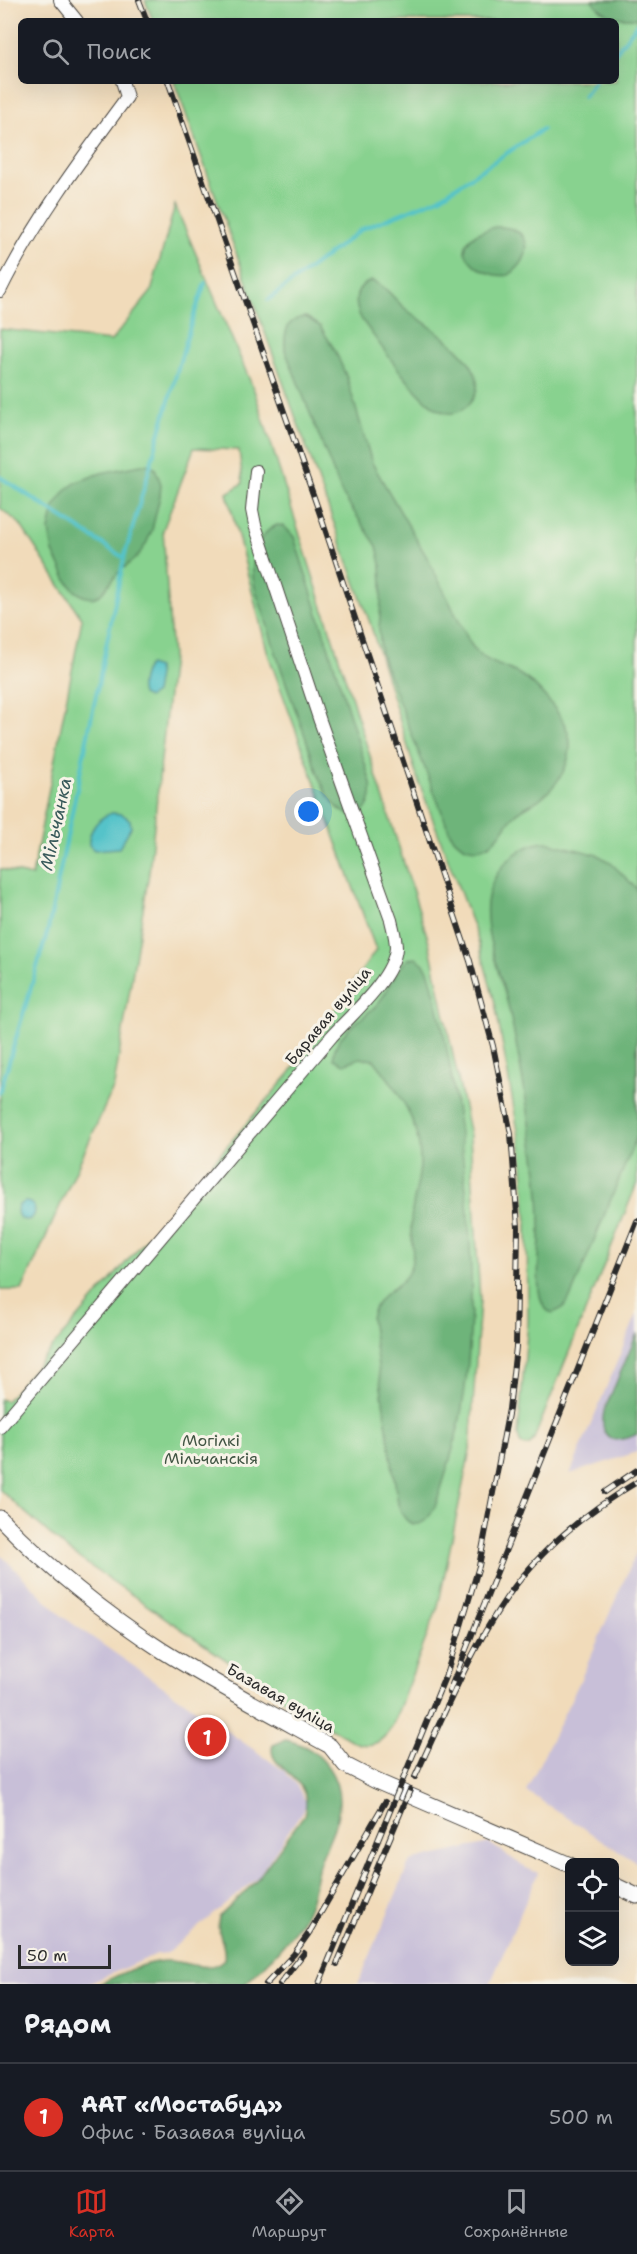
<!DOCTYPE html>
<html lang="ru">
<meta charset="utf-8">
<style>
body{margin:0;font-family:"Shantell Sans",sans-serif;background:#20242c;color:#f1f3f6}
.controls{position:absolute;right:18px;bottom:18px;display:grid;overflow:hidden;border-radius:9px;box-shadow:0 6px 24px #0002}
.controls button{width:54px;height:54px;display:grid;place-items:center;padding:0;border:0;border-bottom:2px solid #363941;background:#171b24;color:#f1f3f6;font:30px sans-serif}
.scale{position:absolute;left:18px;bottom:15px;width:93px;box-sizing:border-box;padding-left:6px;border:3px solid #2b2b2b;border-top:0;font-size:16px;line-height:21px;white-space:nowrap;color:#2b2b2b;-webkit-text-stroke:4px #f7f3e8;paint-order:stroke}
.you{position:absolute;left:309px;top:812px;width:21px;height:21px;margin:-15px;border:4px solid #fff;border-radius:50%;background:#1a73e8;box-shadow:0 0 0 9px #1a73e833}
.badge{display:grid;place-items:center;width:39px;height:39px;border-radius:50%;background:#d93025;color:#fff;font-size:20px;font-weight:700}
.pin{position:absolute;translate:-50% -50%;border:3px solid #fff;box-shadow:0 2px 6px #0006}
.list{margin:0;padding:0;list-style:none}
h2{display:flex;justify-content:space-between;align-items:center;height:78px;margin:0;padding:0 24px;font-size:26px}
h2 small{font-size:20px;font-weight:400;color:#9ea1a6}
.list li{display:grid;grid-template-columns:39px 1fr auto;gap:18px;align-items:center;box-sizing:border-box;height:108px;padding:0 24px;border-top:2px solid #363941}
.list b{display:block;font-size:22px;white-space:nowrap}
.list p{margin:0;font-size:20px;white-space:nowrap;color:#9ea1a6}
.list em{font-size:20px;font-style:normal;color:#9ea1a6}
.icon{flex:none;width:33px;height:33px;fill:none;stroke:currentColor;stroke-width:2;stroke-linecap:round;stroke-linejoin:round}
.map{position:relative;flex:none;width:637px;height:1984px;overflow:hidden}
.search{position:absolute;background:#171b24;box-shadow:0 6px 24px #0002;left:18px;right:18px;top:18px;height:66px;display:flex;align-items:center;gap:15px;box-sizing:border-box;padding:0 21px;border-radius:9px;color:#9ea1a6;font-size:22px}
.sheet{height:186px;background:#171b24}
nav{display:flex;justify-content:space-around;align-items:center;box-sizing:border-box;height:84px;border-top:2px solid #363941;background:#171b24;font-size:16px;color:#9ea1a6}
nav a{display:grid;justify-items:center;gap:3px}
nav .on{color:#d93025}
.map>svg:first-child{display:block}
.industrial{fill:#c8bfd8}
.green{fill:#88d28f;stroke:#5a7e5d;stroke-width:1.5}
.forest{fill:#6eb47a;stroke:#4c7052;stroke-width:1.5}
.water{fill:#55c3c9;stroke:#40777a;stroke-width:1.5}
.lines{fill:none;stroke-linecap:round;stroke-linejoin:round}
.stream{stroke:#55c3c9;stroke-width:4}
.minor-casing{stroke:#494540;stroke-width:14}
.tertiary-casing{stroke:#494540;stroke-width:17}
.minor{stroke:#fff;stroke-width:12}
.tertiary{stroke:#fff;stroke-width:15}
.rail-casing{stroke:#2b2b2b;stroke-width:6}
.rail{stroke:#f7f3e8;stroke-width:4;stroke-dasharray:11;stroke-linecap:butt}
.labels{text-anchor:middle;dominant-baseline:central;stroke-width:6;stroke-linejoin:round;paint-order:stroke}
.street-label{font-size:16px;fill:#2b2b2b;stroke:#f7f3e8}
.park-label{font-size:16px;fill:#425544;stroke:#f7f3e8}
.water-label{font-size:18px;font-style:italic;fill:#38595a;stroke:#f7f3e8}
</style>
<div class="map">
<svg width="637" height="1984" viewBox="0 0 637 1984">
<rect width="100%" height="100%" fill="#f7f3e8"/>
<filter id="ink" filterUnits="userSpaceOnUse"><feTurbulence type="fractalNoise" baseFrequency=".0167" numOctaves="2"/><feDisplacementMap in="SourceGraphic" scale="12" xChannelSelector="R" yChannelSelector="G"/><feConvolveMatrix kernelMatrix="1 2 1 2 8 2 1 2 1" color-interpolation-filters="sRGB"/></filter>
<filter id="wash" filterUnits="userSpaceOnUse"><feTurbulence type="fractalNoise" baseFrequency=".008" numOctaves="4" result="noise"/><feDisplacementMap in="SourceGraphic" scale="24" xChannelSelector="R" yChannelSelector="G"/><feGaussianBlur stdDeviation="1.35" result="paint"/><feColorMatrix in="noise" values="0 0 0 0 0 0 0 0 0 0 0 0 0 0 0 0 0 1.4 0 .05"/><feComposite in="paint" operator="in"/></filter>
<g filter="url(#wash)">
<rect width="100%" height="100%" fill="#f1dbba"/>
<path class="industrial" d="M637 1314V1452L570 1474Z
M637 1551V1863L526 1791 579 1683Z
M0 1554 63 1617 283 1770 296 1784 307 1804 257 1878 167 1953 157 1954 88 1984H0Z
M489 1843 526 1868 538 1873 490 1984H358L410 1861Z"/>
<path class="green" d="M145 0H637V1183L534 1439 530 1445 524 1446 520 1442 518 1435 528 1321 527 1224 522 1153 495 1003 477 937 417 777 370 623 174 81H616V21H153Z
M175 205 254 390 429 942 470 1135 480 1300 470 1450 438 1607 392 1727C382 1742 372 1749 354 1742L290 1704 70 1552 0 1490V1399L6 1401 290 1073 376 950 268 654 227 493 243 483 239 450 194 448 163 530 172 657 149 873 114 1086 22 1290H0V869L32 876 82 619 20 524 0 508V329L111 341 151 292Z"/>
<path class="forest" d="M592 0H637V18C617 19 604 17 592 0Z
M495 227C531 225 537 256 509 275 493 278 471 268 465 252 465 236 481 231 495 227Z
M372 281C387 286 395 301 407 310 431 329 507 371 465 408 457 414 448 415 439 410 415 397 380 344 362 320 354 306 352 286 372 281Z
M306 317 320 326 335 350 347 378 372 463 428 559 470 643C484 664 498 663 519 674 538 685 568 719 570 742 571 763 559 784 542 797 534 804 523 807 515 815 508 821 505 829 499 836 483 855 463 852 450 833L387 671 381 653 379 630 382 586 381 564 377 546 342 494 285 350C284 333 286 318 306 317Z
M146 464 155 468 161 484 160 496 152 530 146 544 138 556 118 573 100 595 92 598 83 596 75 591 68 582 53 552 49 530 54 507 67 489 77 482 101 473Z
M277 525 284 526 294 537 371 783C375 814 351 827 332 801 318 782 312 755 304 733 289 693 275 652 263 611 258 597 251 581 253 566 254 549 261 532 277 525Z
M546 842 598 855 611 863 637 889V1136L571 1296 563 1308 553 1313 548 1311C545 1308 542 1304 541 1300 535 1279 541 1248 540 1227 540 1197 537 1165 532 1136 525 1092 518 1048 508 1005 500 973 484 936 487 903 491 872 515 845 546 842Z
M416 958 423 963 428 970C444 1023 453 1079 460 1135 472 1231 478 1328 459 1424 453 1452 444 1480 435 1507 422 1532 406 1529 398 1504L371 1318C378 1289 400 1292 410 1269 416 1255 410 1238 411 1223 411 1202 421 1181 420 1159 420 1122 397 1088 374 1060L360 1058 344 1064 334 1059C331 1034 366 1019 379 1002 391 988 395 971 408 959Z
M637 1334V1434C612 1446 599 1439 604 1411Z
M285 1740C323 1747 346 1781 337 1818 333 1834 324 1849 319 1865 314 1884 313 1901 303 1918 288 1943 266 1964 245 1984H99C122 1974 145 1960 170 1961 188 1962 210 1974 224 1959 227 1944 215 1933 219 1917L255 1882 304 1815C317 1776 264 1769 273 1745Z"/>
<path class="water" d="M149 665 157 668 158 675 155 693 148 698 142 695C139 686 142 672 149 665Z
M112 813 122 814 130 820 131 827 119 848 94 850 89 845C88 831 98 817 112 813Z
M17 1211a9 9 0 1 1 18 0a9 9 0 1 1-18 0Z"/>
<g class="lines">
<path class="stream" d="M616 52 637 24
M584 96 595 81
M268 300 362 229 439 198 543 129
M0 477 124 558
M0 1092 48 930 124 558 189 330 205 283"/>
</g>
</g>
<g filter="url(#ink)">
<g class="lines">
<defs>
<path id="minor" d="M60 0 77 21
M0 291C34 222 81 159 127 97L122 81
M0 1427 332 1036C351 1015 394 978 396 948 396 938 393 929 391 920L320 721 255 525 252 510 256 471"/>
<path id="tertiary" d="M0 1518C46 1566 107 1615 163 1651 217 1685 274 1715 330 1746L345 1765 376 1781 570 1865
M614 1885 637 1896"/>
</defs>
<use href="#minor" class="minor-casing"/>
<use href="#tertiary" class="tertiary-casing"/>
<use href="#minor" class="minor"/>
<use href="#tertiary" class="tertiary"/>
<defs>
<path id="rail" d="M139 0 147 21
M168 81 322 520 470 961 493 1046 511 1134 518 1227 516 1347 509 1409 479 1566 447 1672 319 1984
M605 1492 637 1470
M449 1692 637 1221
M415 1777C443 1717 469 1652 507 1597 540 1550 587 1511 637 1482
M337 1964 410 1790
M266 1984 294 1954 309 1933 385 1802
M280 1984 304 1953"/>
</defs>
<use href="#rail" class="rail-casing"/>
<use href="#rail" class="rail"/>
</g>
</g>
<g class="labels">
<g class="street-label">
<text transform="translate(328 1016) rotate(-50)">Баравая вуліца</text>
<text transform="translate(281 1698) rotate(30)">Базавая вуліца</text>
</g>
<g class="park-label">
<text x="211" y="1440">Могілкі<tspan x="211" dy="18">Мільчанскія</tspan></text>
</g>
<g class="water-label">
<text transform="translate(56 824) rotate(-78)">Мільчанка</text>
</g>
</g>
</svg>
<div class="controls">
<button><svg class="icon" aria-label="locate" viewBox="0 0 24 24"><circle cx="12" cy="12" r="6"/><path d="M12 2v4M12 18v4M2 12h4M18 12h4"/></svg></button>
<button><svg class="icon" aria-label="layers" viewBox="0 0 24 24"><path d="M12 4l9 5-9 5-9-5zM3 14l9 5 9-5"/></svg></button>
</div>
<div class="scale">50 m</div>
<div class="you"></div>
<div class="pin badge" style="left:207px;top:1737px">1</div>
<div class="search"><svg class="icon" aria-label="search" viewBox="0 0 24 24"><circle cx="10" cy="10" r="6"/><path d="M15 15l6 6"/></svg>Поиск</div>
</div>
<section class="sheet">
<h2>Рядом<small></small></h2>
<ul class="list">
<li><span class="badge">1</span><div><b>ААТ «Мостабуд»</b><p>Офис · Базавая вуліца</p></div><em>500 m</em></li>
</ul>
</section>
<nav>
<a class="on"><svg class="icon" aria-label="map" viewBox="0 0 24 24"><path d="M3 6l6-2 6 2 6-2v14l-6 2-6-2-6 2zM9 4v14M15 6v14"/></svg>Карта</a>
<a><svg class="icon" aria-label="directions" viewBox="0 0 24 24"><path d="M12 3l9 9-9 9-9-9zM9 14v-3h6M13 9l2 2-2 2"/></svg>Маршрут</a>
<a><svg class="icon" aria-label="saved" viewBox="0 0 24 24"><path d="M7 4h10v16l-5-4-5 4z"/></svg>Сохранённые</a>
</nav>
